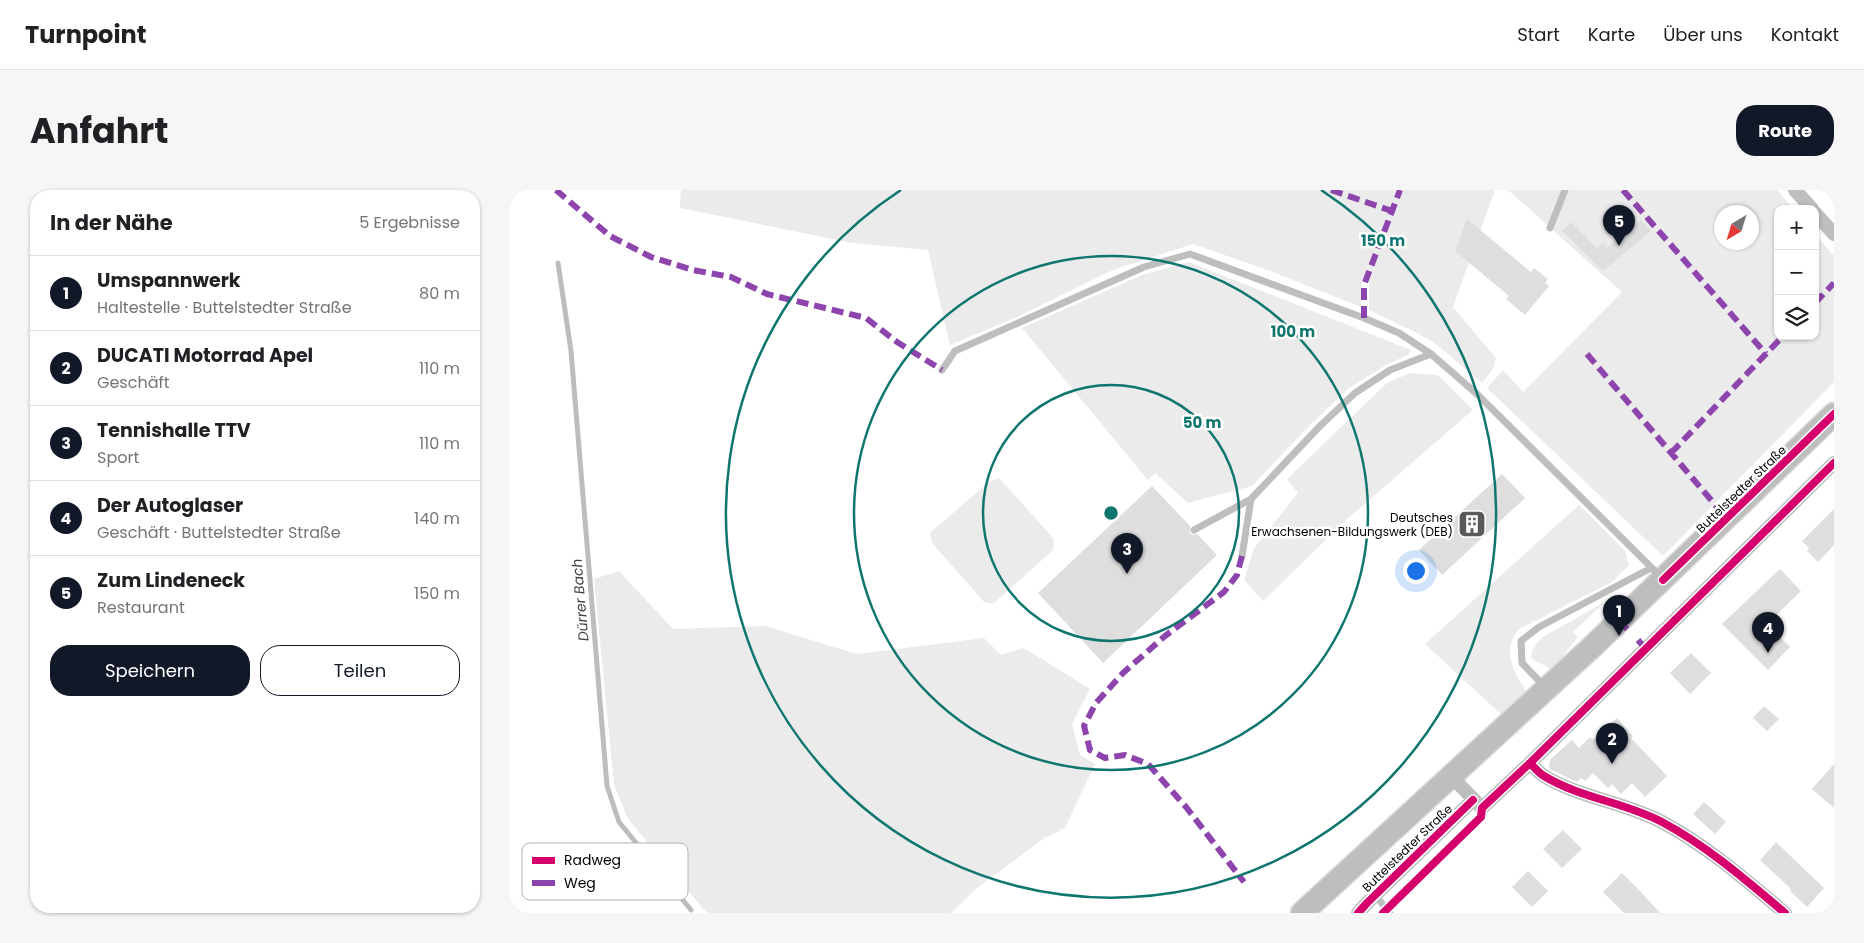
<!DOCTYPE html>
<html lang="de">
<meta charset="utf-8">
<style>
body{margin:0;font-family:Poppins,sans-serif;background:#f6f6f6;color:#202124}
.controls{position:absolute;right:15px;top:15px;display:grid;overflow:hidden;border-radius:10px;box-shadow:0 1px 4px #0004}
.controls button{width:45px;height:45px;display:grid;place-items:center;padding:0;border:0;border-bottom:1px solid #e0e0e0;background:#fff;color:#202124;font:25px sans-serif}
.compass{position:absolute;left:1204px;top:15px;width:45px;height:45px;border-radius:50%;background:#fff;box-shadow:0 1px 4px #0004;rotate:218deg}
.you{position:absolute;left:905px;top:380px;width:18px;height:18px;margin:-12px;border:4px solid #fff;border-radius:50%;background:#1a73e8;box-shadow:0 0 0 8px #1a73e833}
.badge{display:grid;place-items:center;width:32px;height:32px;border-radius:50%;background:#111827;color:#fff;font-size:16px;font-weight:700}
.pin{position:absolute;translate:-50% -41px;filter:drop-shadow(0 1px 2px #0008)}
.pin::after{content:'';position:absolute;top:26px;width:18px;height:15px;background:inherit;clip-path:polygon(0 0,100% 0,50% 100%)}
.list{margin:0;padding:0;list-style:none}
h2{display:flex;justify-content:space-between;align-items:center;height:65px;margin:0;padding:0 20px;font-size:21px}
h2 small{font-size:16px;font-weight:400;color:#757577}
.list li{display:grid;grid-template-columns:32px 1fr auto;gap:15px;align-items:center;box-sizing:border-box;height:75px;padding:0 20px;border-top:1px solid #e0e0e0}
.list b{display:block;font-size:19px;white-space:nowrap}
.list p{margin:0;font-size:16px;white-space:nowrap;color:#757577}
.list em{font-size:16px;font-style:normal;color:#757577}
.actions{display:flex;gap:10px;padding:15px 20px}
.actions a{flex:1;padding:11px 0;border:1px solid #111827;border-radius:20px;text-align:center;font-size:18px;color:#111827}
.actions .main{background:#111827;color:#fff}
.icon{flex:none;width:28px;height:28px;fill:none;stroke:currentColor;stroke-width:2;stroke-linecap:round;stroke-linejoin:round}
.map{position:relative;flex:none;width:1324px;height:723px;overflow:hidden;border-radius:20px}
header{display:flex;align-items:center;gap:30px;box-sizing:border-box;height:70px;padding:0 25px;background:#fff;border-bottom:1px solid #e0e0e0}
header strong{font-size:24px}
nav{display:flex;gap:28px;margin-inline-start:auto;font-size:18px}
.intro{display:flex;align-items:center;justify-content:space-between;box-sizing:border-box;height:120px;padding:0 30px}
h1{margin:0;font-size:35px}
.button{padding:12px 22px;border-radius:20px;background:#111827;color:#fff;font-size:18px;font-weight:700}
main{display:flex;gap:30px;padding:0 30px}
aside{flex:1;background:#fff;border-radius:20px;box-shadow:0 1px 4px #0004}
.map>svg:first-child{display:block}
.green{fill:#ebebeb;fill-rule:evenodd}
.lines{fill:none;stroke-linecap:round;stroke-linejoin:round}
.stream{stroke:#bdbdbd;stroke-width:5}
.building{fill:#dedede}
.primary-casing{stroke:#dbdbdb;stroke-width:25}
.service{stroke:#bebebe;stroke-width:7}
.minor{stroke:#bebebe;stroke-width:14}
.primary{stroke:#bebebe;stroke-width:22}
.quiet{stroke:#8e44ad;stroke-width:6;stroke-dasharray:12 6;stroke-linecap:butt}
.cycleway-casing{stroke:#fff;stroke-width:11}
.cycleway{stroke:#d6006c;stroke-width:8}
.ring{fill:none;stroke:#0f766e;stroke-width:2.5}
.labels{text-anchor:middle;dominant-baseline:central;stroke-width:5;stroke-linejoin:round;paint-order:stroke}
.street-label{font-size:12px;fill:#000;stroke:#fff}
.poi-label{font-size:12px;fill:#000;stroke:#fff;text-anchor:end}
.water-label{font-size:14px;font-style:italic;fill:#424242;stroke:#fff}
.key{fill:#fff;stroke:#b2b2b2;stroke-width:1}
.key-label{font-size:14px;fill:#000}
.centre{fill:#0f766e;stroke:#fff;stroke-width:2.5}
.ring-label{font-size:15px;text-anchor:middle;font-weight:bold;fill:#0f766e;stroke:#fff;stroke-width:5;stroke-linejoin:round;paint-order:stroke}
</style>
<header>
<strong>Turnpoint</strong>
<nav><a>Start</a><a>Karte</a><a>Über uns</a><a>Kontakt</a></nav>
</header>
<div class="intro"><h1>Anfahrt</h1><a class="button">Route</a></div>
<main>
<aside>
<h2>In der Nähe<small>5 Ergebnisse</small></h2>
<ul class="list">
<li><span class="badge">1</span><div><b>Umspannwerk</b><p>Haltestelle · Buttelstedter Straße</p></div><em>80 m</em></li>
<li><span class="badge">2</span><div><b>DUCATI Motorrad Apel</b><p>Geschäft</p></div><em>110 m</em></li>
<li><span class="badge">3</span><div><b>Tennishalle TTV</b><p>Sport</p></div><em>110 m</em></li>
<li><span class="badge">4</span><div><b>Der Autoglaser</b><p>Geschäft · Buttelstedter Straße</p></div><em>140 m</em></li>
<li><span class="badge">5</span><div><b>Zum Lindeneck</b><p>Restaurant</p></div><em>150 m</em></li>
</ul>
<div class="actions"><a class="main">Speichern</a><a>Teilen</a></div>
</aside>
<div class="map">
<svg width="1324" height="723" viewBox="0 0 1324 723">
<rect width="100%" height="100%" fill="#fff"/>
<path class="green" d="M171 0H985L943 117 986 168 983 179 972 193 926 154 909 144 859 120V91L852 90 851 117 760 81 683 54 603 80 507 127 440 155 418 60 342 53 170 18Z
M998 0H1267L1283 19H1268V146H1305V44L1324 66V192L1153 366 977 198 993 180 1013 202 1112 102ZM1212 22H1242V52H1212Z
M679 72 901 160 898 165 876 175 839 198 801 234 742 296 678 313 645 283 638 290 512 138 632 85Z
M900 183 928 185 963 220 836 330 753 411 734 390 744 358 788 303 777 289 877 193Z
M489 288 544 349 543 360 483 414 474 412 422 353 420 343 480 291Z
M1069 315 1115 361 1119 375 1102 392 1009 439C991 460 1003 481 1016 501L992 525 915 454Z
M109 381 163 439 255 436 347 464 474 448 491 465 514 458 580 499 562 534 570 565 585 574 555 638 533 649 467 698 441 723H197L118 629 104 595 84 389Z
M1095 412 1063 442 1068 447 1046 475 1039 478 1022 469 1021 464 1026 454 1033 447Z"/>
<g class="lines">
<path class="stream" d="M48 73 61 161 97 596 109 632 181 720"/>
</g>
<path class="building" d="M957 29 1021 82 1024 78 1038 89 1035 93 1039 96 1015 125 996 109 999 106 945 61Z
M1131 30 1141 41 1093 81 1052 41 1061 32 1087 58 1093 53 1097 58Z
M992 284 1015 308 932 385 909 360Z
M642 296 680 336V343L683 345 687 344 707 365 593 473 528 403Z
M1324 319V355L1308 372 1297 361 1299 358 1292 351Z
M1270 379 1291 401 1257 434 1280 457 1258 480 1212 434Z
M1181 463 1201 483 1180 504 1160 483Z
M1254 516 1269 529 1257 541 1243 528Z
M1107 528 1123 546 1121 548 1157 586 1135 607 1122 593 1111 604 1102 594 1098 598 1083 583 1075 591 1071 588 1067 592 1040 579 1039 575 1041 569 1062 550 1069 558 1080 547 1083 550Z
M1324 574V618L1302 599Z
M1194 612 1216 632 1205 644 1183 624Z
M1053 640 1072 659 1052 678 1033 659Z
M1266 652 1314 698 1297 717 1280 701 1281 699 1250 670Z
M1018 681 1038 701 1022 717 1002 697Z
M1112 683 1130 701 1150 723H1114L1093 702Z"/>
<g class="lines">
<defs>
<path id="primary" d="M792 723 1083 456 1324 224"/>
</defs>
<use href="#primary" class="primary-casing"/>
<path class="service" d="M1040 38 1055 0
M432 180 445 161 634 77 680 64 854 128 889 143 921 164 967 204 1151 387
M684 340 741 309
M732 366 741 309 809 237 845 203 880 180 921 164
M1034 496 1012 473 1011 451 1029 437 1141 378
M865 705 880 723"/>
<path class="minor" d="M1285 0 1302 19
M1305 23 1324 44
M1020 573C1024 577 1029 583 1034 586 1070 608 1114 612 1152 632 1197 656 1236 690 1275 723
M941 586 972 618 1020 573 1324 273
M848 723 857 713 963 610"/>
<use href="#primary" class="primary"/>
<path class="quiet" d="M46 0 100 46 141 67 183 80 221 87 257 104 356 128 387 152 432 180
M821 0 882 21
M1113 0 1256 164
M1305 113 1324 93
M854 128V95L890 0
M1077 164 1207 317
M1161 263 1273 146
M732 366 727 385 714 402 655 446 613 483 586 513 574 536 580 560 595 568 615 565 638 574 676 617 734 692
M1096 418 1121 443
M1128 450 1135 458"/>
<defs>
<path id="cycleway" d="M1153 390 1324 224
M1020 573C1024 577 1029 583 1034 586 1070 608 1114 612 1152 632 1197 656 1236 690 1275 723
M848 723 857 713 963 610
M873 723 971 627 972 618 1020 573 1324 273"/>
</defs>
<use href="#cycleway" class="cycleway-casing"/>
<use href="#cycleway" class="cycleway"/>
</g>
<g class="ring">
<circle cx="601" cy="323" r="128"/>
<circle cx="601" cy="323" r="257"/>
<path d="M811 0A385 385 0 1 1 391 0"/>
</g>
<defs>
<symbol id="building-square" viewBox="-11 -11 22 22"><rect x="-9" y="-9" width="18" height="18" rx="4" fill="#595959" stroke="#fff"/><path d="M-4-6H4V6H1V3H-1V6H-4ZM-2.5-4.3h1.7v1.8h-1.7ZM.8-4.3h1.7v1.8H.8ZM-2.5-1h1.7V.8h-1.7ZM.8-1h1.7V.8H.8Z" fill="#fff"/></symbol>
</defs>
<g fill-rule="evenodd">
<use href="#building-square" x="946" y="318" width="32" height="32"/>
</g>
<g class="labels">
<g class="street-label">
<text transform="translate(1231 299) rotate(-44)">Buttelstedter Straße</text>
<text transform="translate(897 658) rotate(-44)">Buttelstedter Straße</text>
</g>
<g class="poi-label">
<text x="943" y="327">Deutsches<tspan x="943" dy="14">Erwachsenen-Bildungswerk (DEB)</tspan></text>
</g>
<g class="water-label">
<text transform="translate(70 410) rotate(-95)">Dürrer Bach</text>
</g>
</g>
<rect x="12" y="653" width="166" height="57" rx="8" class="key"/>
<rect x="22" y="667" width="23" height="7" fill="#d6006c"/>
<rect x="22" y="690" width="23" height="6" fill="#8e44ad"/>
<g class="key-label">
<text x="54" y="675">Radweg</text>
<text x="54" y="698">Weg</text>
</g>
<circle cx="601" cy="323" r="8" class="centre"/>
<g class="ring-label">
<text x="873" y="56">150 m</text>
<text x="783" y="147">100 m</text>
<text x="692" y="238">50 m</text>
</g>
</svg>
<div class="controls">
<button>+</button>
<button>−</button>
<button><svg class="icon" aria-label="layers" viewBox="0 0 24 24"><path d="M12 4l9 5-9 5-9-5zM3 14l9 5 9-5"/></svg></button>
</div>
<svg class="compass" viewBox="-18 -18 36 36"><path d="M0-13l5 13h-10z" fill="#e53935"/><path d="M0 13l5-13h-10z" fill="#757577"/></svg>
<div class="you"></div>
<div class="pin badge" style="left:1109px;top:446px">1</div>
<div class="pin badge" style="left:1102px;top:574px">2</div>
<div class="pin badge" style="left:617px;top:384px">3</div>
<div class="pin badge" style="left:1258px;top:463px">4</div>
<div class="pin badge" style="left:1109px;top:56px">5</div>
</div>
</main>
